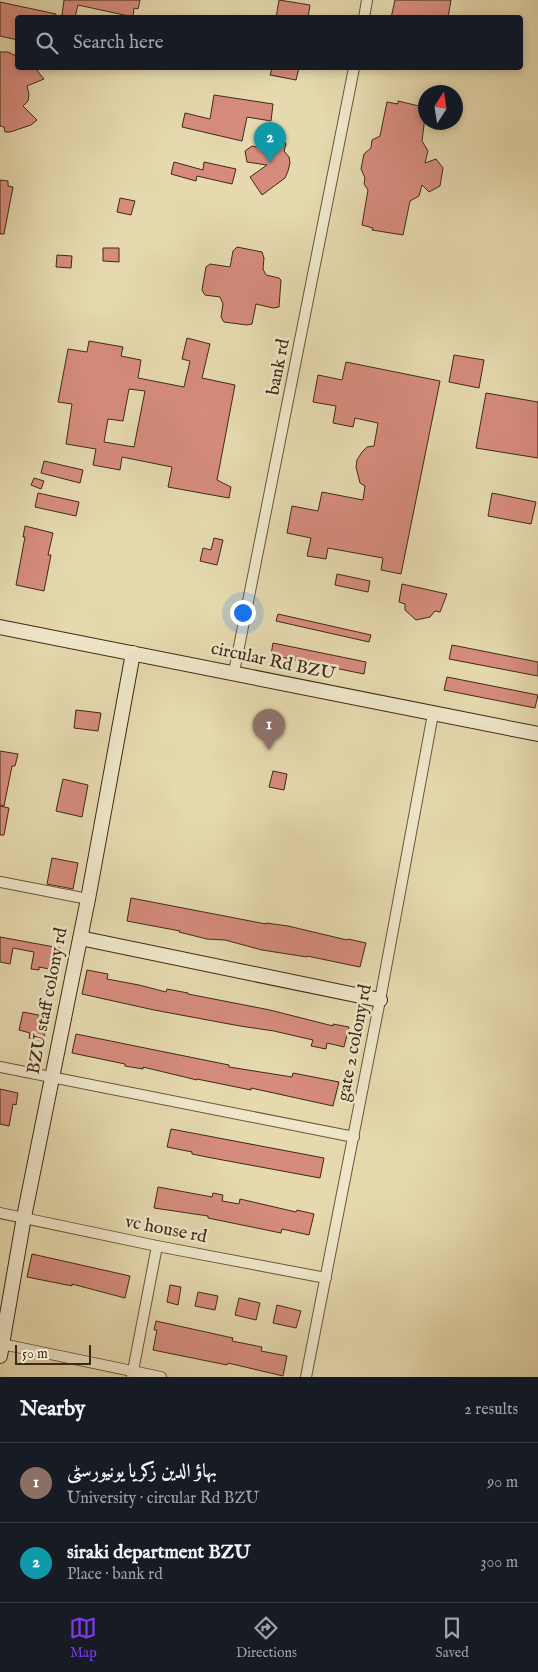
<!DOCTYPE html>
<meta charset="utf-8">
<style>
body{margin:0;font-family:"IM FELL English",Amiri,serif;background:#20242c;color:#f1f3f6}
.compass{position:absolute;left:418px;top:85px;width:45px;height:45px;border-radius:50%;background:#171b24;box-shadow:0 2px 8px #0003;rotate:12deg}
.scale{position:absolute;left:15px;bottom:12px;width:76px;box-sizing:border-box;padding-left:5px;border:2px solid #3e2a14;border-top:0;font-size:14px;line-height:18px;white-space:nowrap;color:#3e2a14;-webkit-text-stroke:4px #efe6ca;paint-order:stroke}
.you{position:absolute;left:242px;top:612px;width:18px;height:18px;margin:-12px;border:4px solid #fff;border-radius:50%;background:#1a73e8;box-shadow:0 0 0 8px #1a73e833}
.badge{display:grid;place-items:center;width:32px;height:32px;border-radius:50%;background:#7c3aed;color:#fff;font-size:16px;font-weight:700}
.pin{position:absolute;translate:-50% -41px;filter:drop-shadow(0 1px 2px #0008)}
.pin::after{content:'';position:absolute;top:26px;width:18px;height:15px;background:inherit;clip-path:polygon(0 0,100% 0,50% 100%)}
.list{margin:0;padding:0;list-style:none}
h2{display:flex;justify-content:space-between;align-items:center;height:65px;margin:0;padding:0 20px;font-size:21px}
h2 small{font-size:16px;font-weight:400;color:#9ea1a6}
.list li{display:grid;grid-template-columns:32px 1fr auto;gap:15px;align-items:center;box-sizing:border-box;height:80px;padding:0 20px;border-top:1px solid #363941}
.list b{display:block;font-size:19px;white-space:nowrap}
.list p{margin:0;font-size:16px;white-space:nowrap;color:#9ea1a6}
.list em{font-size:16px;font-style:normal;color:#9ea1a6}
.icon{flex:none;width:28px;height:28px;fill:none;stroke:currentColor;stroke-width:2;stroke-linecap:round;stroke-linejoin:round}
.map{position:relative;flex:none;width:538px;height:1377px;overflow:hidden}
.search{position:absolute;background:#171b24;box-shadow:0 2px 8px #0003;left:15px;right:15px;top:15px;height:55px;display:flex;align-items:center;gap:12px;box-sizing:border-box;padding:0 18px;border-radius:5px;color:#9ea1a6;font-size:19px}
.sheet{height:225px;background:#171b24}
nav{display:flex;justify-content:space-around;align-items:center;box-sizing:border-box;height:70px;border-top:1px solid #363941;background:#171b24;font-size:14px;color:#9ea1a6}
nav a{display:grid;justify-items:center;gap:2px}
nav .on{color:#7c3aed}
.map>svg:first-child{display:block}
.building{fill:#d68c7d;stroke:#3e2a14;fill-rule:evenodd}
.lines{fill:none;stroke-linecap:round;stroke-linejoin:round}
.street-casing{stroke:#68563a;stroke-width:12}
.secondary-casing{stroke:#3e2a14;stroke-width:16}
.street{stroke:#efe6ca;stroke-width:10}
.secondary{stroke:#efe6ca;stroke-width:14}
.labels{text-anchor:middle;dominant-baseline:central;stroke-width:5;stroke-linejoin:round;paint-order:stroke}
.street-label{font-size:18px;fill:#3e2a14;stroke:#efe6ca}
</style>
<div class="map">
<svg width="538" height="1377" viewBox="0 0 538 1377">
<rect width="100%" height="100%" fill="#e6d9ae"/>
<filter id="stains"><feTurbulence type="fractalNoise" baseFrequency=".004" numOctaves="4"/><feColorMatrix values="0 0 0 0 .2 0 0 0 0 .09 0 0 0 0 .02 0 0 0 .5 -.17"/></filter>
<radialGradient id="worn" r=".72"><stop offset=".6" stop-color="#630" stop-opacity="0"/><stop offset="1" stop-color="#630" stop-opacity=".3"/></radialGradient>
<path class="building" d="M64 0H140L138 9 134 8 133 17 78 5 75 17 62 15Z
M279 0 310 5 308 18H276Z
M395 0H451L448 18H391Z
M0 2 56 14 55 18H18V40L0 36Z
M0 52H8L18 57V68H35L44 79 27 86 29 94 28 101 23 106 37 120 31 125 10 132H5L4 127 0 126Z
M272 68H299L296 80 270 75Z
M214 95 273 104 271 121 247 117 242 141 182 127 185 113 210 119Z
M398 101 419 106 418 108 426 109 422 141 428 151 425 163 436 159 443 168 440 186 429 192 422 185 419 196 410 201 403 235 372 230 373 228 362 225 368 190 364 184 365 178 361 169 364 154 371 148 372 140 380 136 387 102 398 104Z
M277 130 286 144 284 151 289 157 290 163 288 171 285 178 262 195 250 177 267 165 247 162 245 151 252 146 256 147 261 140Z
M174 162 203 170 204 162 236 169 232 184 197 176 196 181 171 174Z
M0 180 8 181V186L13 187 4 234H0Z
M120 198 135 201 131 215 117 212Z
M237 247 262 252 264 258 263 269 266 275 279 278 281 280 279 307 273 308 256 304 252 324 247 325 224 322 221 317 223 304 220 297 205 295 202 290 206 267 210 264 230 267 233 251Z
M103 248H119V262L103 261Z
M57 255 72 256 71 268 56 267Z
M187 338 210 344 202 378 235 385 217 480 231 487 229 498 168 487 172 467 122 457 120 470 93 465 96 449 66 444 72 404 58 402 68 349 87 352 89 341 123 347 121 356 141 360 138 378 184 387 190 361 182 359ZM129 389 145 391 134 447 104 442 108 419 123 421Z
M454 355 484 360 479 388 449 382Z
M346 362 440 381 401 574 381 570 383 558 328 548 326 559 307 556 311 538 287 533 292 506 318 511 322 492 363 500 365 486 360 483 356 467 357 460 362 452 367 447 374 446 378 423 355 418 353 427 333 423 336 406 313 402 318 375 342 380Z
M486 393 538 402V458L476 448Z
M44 461 83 470 80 483 41 473Z
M34 478 44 481 41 489 31 485Z
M38 493 79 502 76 516 35 507Z
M492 493 536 502 531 524 488 516Z
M25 526 53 533 48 555H51L44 591 16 585 25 537H23Z
M214 538 223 540 217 565 200 561 203 548 211 550Z
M337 574 370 581 368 592 335 585Z
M402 584 447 594 440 612 435 611 430 617 416 620 405 610V604L399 602Z
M278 614 371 635 369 642 276 621Z
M273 643 366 662 364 674 271 655Z
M452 645 538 662V676L449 659Z
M447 677 538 695 535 708 444 690Z
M76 710 101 713 98 731 74 728Z
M0 751 18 754 15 766H12L4 806 0 805Z
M273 771 287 774 284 790 269 787Z
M63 779 88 785 82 817 56 811Z
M0 806 9 808 4 835H0Z
M52 858 78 863 73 889 47 884Z
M131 898 266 924V923L288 926 347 940 348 939 366 943 360 967 307 956V957L262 950 225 940 207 939 179 932 180 931 127 921Z
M0 937 60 948 55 970 39 967V970L31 969 34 952 13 948 10 964 0 962Z
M87 970 108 974 107 979 139 985 166 992 167 989 188 993V994L270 1010 333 1026V1024L349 1027 344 1047 327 1043 326 1049 311 1046 313 1040 274 1031 240 1026 154 1010 82 994Z
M23 1012 48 1017 43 1041 29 1038 30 1033 19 1030Z
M76 1034 229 1065V1067L292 1077 293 1073 339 1082 333 1106 251 1088V1090L197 1079V1080L143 1067V1069L125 1066V1064L72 1053Z
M0 1089 18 1093 16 1105 13 1104 9 1126 0 1124Z
M171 1129 324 1158 320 1178 212 1158 192 1154V1152L167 1147Z
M158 1187 212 1197 213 1193 223 1195 222 1201 239 1204 240 1199 296 1212 297 1210 314 1214 309 1235 282 1229 281 1233 208 1218V1216L154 1208Z
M32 1254 130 1276 125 1298 72 1284V1286L27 1277Z
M170 1285 181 1287 178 1305 167 1302Z
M198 1292 218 1296 215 1310 195 1306Z
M239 1298 260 1303 256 1320 235 1315Z
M277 1305 301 1311 296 1328 273 1323Z
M156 1321 233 1338 232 1341 262 1347 261 1351 287 1356 283 1376 228 1363 227 1365 153 1350 157 1330H154Z"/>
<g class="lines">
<defs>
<path id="street" d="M364 18 367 0
M234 672 354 68
M0 882 88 899
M0 1067 354 1137
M0 1213 157 1246 326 1278
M2 1344 161 1377
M132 1376 157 1246
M306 1377 380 1000 433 714"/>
<path id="secondary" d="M0 627 538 734
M80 938 380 1000
M0 1356 24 1217 88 899 133 653"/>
</defs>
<use href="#street" class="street-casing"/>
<use href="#secondary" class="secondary-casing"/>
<use href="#street" class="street"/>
<use href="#secondary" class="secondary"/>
</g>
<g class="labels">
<g class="street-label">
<text transform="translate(279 367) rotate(-79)">bank rd</text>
<text transform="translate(273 662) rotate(12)">circular Rd BZU</text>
<text transform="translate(48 1001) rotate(-79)">BZU staff colony rd</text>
<text transform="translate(355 1043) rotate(-79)">gate 2 colony rd</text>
<text transform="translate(166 1230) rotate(11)">vc house rd</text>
</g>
</g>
<rect width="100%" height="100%" filter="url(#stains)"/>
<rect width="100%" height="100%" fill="url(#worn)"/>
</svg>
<svg class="compass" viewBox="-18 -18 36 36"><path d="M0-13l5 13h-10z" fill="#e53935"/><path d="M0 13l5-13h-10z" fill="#9ea1a6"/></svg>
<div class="scale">50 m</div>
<div class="you"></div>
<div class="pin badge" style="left:269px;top:750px;background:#8d6e63">1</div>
<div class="pin badge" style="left:270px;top:163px;background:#0f9aa8">2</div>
<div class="search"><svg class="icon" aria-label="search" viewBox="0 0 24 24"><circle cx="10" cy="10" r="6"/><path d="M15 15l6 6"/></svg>Search here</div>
</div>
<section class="sheet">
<h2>Nearby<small>2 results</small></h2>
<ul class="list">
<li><span class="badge" style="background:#8d6e63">1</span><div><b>بہاؤ الدین زکریا یونیورسٹی</b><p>University · circular Rd BZU</p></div><em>90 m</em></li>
<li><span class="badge" style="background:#0f9aa8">2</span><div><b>siraki department BZU</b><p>Place · bank rd</p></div><em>300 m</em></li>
</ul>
</section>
<nav>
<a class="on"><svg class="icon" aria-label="map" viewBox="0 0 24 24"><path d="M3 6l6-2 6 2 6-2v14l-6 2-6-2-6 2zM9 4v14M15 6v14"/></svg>Map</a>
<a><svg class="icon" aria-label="directions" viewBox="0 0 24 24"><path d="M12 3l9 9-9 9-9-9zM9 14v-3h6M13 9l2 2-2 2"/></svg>Directions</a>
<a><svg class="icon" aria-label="saved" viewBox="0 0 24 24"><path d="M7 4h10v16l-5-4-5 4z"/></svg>Saved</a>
</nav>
